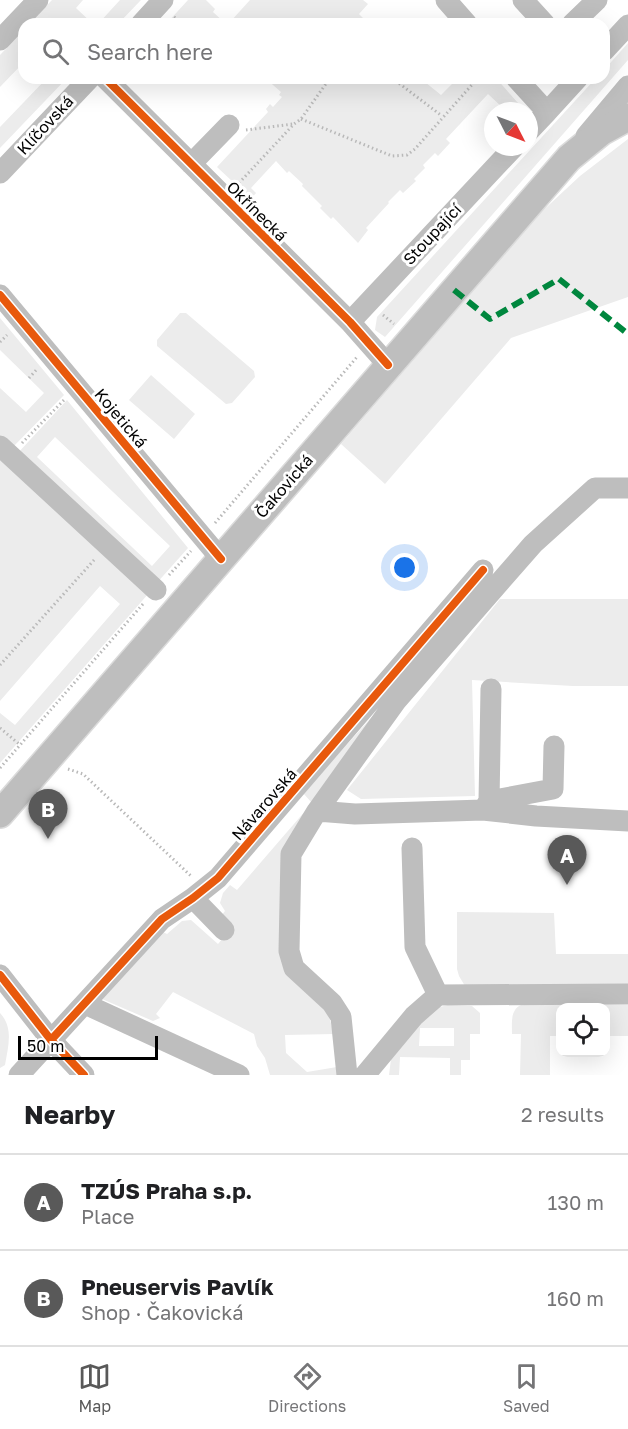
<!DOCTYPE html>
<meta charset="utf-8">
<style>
body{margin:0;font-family:"Golos Text",sans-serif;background:#f2f2f2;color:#202124}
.controls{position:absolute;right:18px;bottom:18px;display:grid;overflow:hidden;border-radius:12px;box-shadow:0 6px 24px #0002}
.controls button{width:54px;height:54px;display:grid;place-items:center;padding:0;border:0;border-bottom:2px solid #e0e0e0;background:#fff;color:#202124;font:30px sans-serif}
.compass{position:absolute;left:484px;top:102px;width:54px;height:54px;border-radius:50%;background:#fff;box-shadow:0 6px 24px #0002;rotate:132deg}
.scale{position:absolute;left:18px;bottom:15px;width:140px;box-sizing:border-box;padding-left:6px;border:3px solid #000;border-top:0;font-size:16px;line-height:21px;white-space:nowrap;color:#000;-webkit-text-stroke:4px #fff;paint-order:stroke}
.you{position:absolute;left:405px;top:568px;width:21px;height:21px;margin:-15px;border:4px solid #fff;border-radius:50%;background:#1a73e8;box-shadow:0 0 0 9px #1a73e833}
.badge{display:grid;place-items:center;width:39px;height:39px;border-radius:50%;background:#595959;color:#fff;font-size:20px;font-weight:700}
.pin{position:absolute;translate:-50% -50px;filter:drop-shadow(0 2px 3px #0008)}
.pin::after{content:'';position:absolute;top:32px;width:21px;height:18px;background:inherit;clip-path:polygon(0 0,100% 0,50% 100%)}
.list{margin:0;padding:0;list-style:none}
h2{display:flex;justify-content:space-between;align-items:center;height:78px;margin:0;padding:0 24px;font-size:26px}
h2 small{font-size:20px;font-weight:400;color:#757577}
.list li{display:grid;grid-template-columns:39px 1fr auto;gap:18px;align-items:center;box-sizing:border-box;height:96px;padding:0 24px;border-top:2px solid #e0e0e0}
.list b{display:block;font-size:22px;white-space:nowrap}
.list p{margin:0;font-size:20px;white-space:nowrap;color:#757577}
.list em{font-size:20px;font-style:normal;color:#757577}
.icon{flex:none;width:33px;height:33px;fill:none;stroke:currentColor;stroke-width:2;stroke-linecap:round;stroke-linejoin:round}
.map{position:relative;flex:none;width:628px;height:1075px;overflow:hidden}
.search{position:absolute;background:#fff;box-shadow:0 6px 24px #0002;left:18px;right:18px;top:18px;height:66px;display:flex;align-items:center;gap:15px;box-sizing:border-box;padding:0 21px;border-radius:18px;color:#757577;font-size:22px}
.sheet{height:270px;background:#fff}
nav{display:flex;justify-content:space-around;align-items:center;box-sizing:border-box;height:84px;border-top:2px solid #e0e0e0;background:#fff;font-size:16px;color:#757577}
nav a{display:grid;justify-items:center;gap:3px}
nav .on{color:#595959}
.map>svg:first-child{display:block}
.green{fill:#ececec;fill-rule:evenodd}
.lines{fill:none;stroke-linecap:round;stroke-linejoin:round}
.major-casing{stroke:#dbdbdb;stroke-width:30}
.path{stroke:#b9b9b9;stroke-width:3;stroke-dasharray:1.5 3;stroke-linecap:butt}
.minor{stroke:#bebebe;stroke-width:21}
.major{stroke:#bebebe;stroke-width:27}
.quiet{stroke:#00873e;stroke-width:6;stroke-dasharray:12 6;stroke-linecap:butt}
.cycleway-casing{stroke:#fff;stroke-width:11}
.cycleway{stroke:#e8590c;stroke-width:8}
.labels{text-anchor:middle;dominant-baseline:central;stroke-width:6;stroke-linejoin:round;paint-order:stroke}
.street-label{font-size:16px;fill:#000;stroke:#fff}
</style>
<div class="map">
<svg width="628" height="1075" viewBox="0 0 628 1075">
<rect width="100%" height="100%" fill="#fff"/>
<path class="green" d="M52 0H83L76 8 93 24H29Z
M120 0H141L118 24H98Z
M188 0H206L215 9 213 12 225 23 228 21 230 22 250 0H363L368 4 359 14 369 24H166Z
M24 30V62L0 87V55Z
M628 43V60L385 337 375 330 377 317 596 78H604V70Z
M47 78H67L0 148V127Z
M265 78H420L441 95 458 78H496L525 111H511L506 106 503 108 488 94 446 139 450 143 438 156 435 153 423 165 425 168 414 179 416 181 403 193 400 190 388 202 389 203 366 228 368 230 358 243 333 217 331 219 320 208 322 206 302 186 303 184 289 171 287 173 276 161 251 188 256 193 251 199 217 167 268 112 266 109 270 104 273 107 282 97 279 95 281 92Z
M628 139V297L511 338 385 484 341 444 466 299 522 230 580 176Z
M180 313H186L254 371 255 377 232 403 226 404 157 346V340Z
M0 318 64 395 12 448 149 593 0 763V713L15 725 120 604 100 586 0 701V388L26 412 44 393 0 350Z
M151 375 195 414 174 439 129 400Z
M67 400 188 548 155 585 17 454ZM55 437 170 546 152 566 37 457Z
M500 599H628V686H573L472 680 475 796 361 799 347 790Z
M389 698 304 816 280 955 328 1013 334 1034 285 1035 286 1053 307 1072 337 1067 338 1075H270L265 1058 257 1046 254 1034 173 992 156 1014 160 1018 153 1021 102 999 163 932 167 934 182 921 191 920 218 944 233 926 221 916 225 911 220 903 223 893 230 885 237 890 312 803 303 793Z
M457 912 554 913 556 954H628V994L465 986 459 976 457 969Z
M448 1005 472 1006 480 1013V1034H470V1060H461V1075H450V1058L400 1057 399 1075H389L391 1059 432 1009ZM420 1028H454V1046H419Z
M521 1005H628V1036H606V1008H560V1036H550V1075H520L521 1034H512C512 1023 510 1010 521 1005Z
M0 1013C14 1028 8 1047 5 1065L0 1068Z"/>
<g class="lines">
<defs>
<path id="major" d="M0 814 569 158 601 132 628 117"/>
</defs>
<use href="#major" class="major-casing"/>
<path class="path" d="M174 17 185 24
M392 78 442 116
M301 119 392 156 407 155 415 149 478 78
M246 130 293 124
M239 183 294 124 301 119 330 78
M383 315 394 324
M0 342 7 335
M29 378 38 368
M22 443 64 400
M215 523 357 357
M169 575 191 551
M0 665 95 559
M0 728 19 744
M0 768 143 604
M68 769 83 774 191 876"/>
<path class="minor" d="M446 0 467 24
M523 0 545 24
M141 24 163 0
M572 24 597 0
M0 40 38 0
M604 51 628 25
M105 78 350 322 388 365
M516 78 547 112 529 131
M547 112 578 78
M586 136 628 86
M191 164 229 125
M0 173 90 78
M0 295 221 559
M350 322 514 147
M0 446 156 590
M489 801 553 789 554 746
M483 810 489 801 491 689
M317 811 355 814 483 810 536 816 628 821
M412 848 415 947 438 995
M193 898 224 930
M0 975 51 1040 84 1075
M85 1004 239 1075
M19 1075 162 919 193 898 218 878 483 570
M347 1075 341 1017 332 1003 294 968 289 951 291 854 317 811 396 701 533 544 595 488H628
M365 1075 414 1016 438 995 628 994"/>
<use href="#major" class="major"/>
<path class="quiet" d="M454 290 490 319 559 279 628 334"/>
<defs>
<path id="cycleway" d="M105 78 350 322 388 365
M0 295 221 559
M0 975 51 1040 84 1075
M51 1040 162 919 193 898 218 878 483 570"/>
</defs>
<use href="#cycleway" class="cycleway-casing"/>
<use href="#cycleway" class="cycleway"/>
</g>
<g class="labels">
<g class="street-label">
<text transform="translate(45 125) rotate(-47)">Klíčovská</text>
<text transform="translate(257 211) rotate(45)">Okřínecká</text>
<text transform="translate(432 234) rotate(-47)">Stoupající</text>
<text transform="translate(121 418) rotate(50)">Kojetická</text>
<text transform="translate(284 486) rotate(-49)">Čakovická</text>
<text transform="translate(264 804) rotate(-49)">Návarovská</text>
</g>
</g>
</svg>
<div class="controls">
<button><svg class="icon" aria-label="locate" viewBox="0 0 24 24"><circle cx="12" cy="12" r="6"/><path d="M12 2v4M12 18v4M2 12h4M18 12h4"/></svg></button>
</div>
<svg class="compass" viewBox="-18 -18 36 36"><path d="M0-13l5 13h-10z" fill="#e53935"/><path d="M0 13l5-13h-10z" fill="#757577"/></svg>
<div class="scale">50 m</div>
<div class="you"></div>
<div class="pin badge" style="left:567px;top:885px">A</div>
<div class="pin badge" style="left:48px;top:839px">B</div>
<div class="search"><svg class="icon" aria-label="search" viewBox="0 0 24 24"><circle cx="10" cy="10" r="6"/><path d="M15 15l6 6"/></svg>Search here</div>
</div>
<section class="sheet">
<h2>Nearby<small>2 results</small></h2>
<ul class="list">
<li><span class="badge">A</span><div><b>TZÚS Praha s.p.</b><p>Place</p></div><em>130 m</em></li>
<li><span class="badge">B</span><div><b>Pneuservis Pavlík</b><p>Shop · Čakovická</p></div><em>160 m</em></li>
</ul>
</section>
<nav>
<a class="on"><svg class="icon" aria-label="map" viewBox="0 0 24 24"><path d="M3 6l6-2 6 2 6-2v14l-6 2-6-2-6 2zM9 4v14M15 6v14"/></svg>Map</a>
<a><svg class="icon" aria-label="directions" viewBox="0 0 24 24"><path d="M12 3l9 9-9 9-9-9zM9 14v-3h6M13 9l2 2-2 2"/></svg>Directions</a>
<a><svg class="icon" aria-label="saved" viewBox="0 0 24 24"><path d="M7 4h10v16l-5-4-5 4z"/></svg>Saved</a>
</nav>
